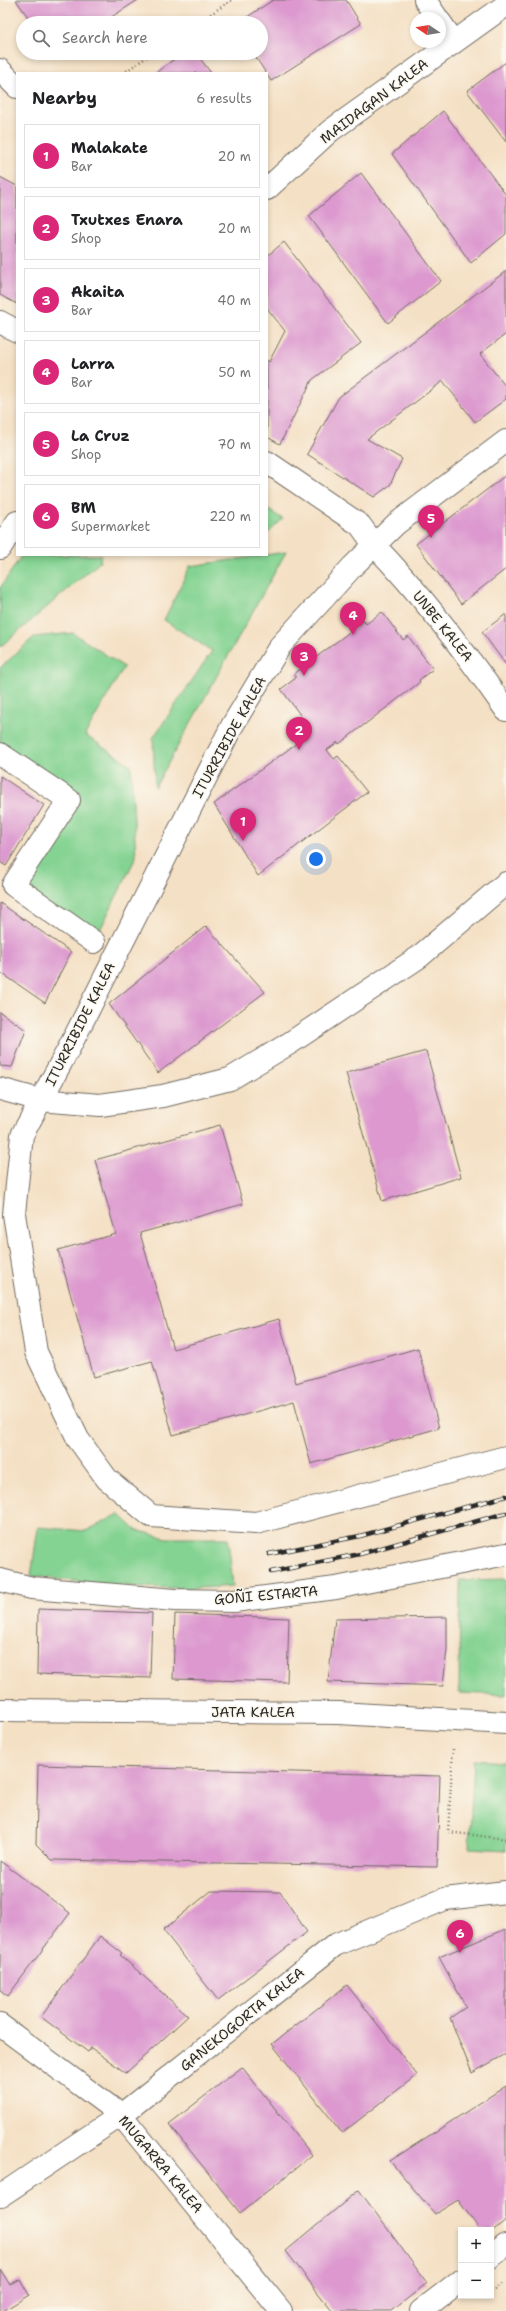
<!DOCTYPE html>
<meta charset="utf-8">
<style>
body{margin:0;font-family:"Shantell Sans",sans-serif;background:#f6f6f6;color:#202124}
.controls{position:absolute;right:12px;bottom:12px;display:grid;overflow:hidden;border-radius:0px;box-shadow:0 2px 6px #0003}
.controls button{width:36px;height:36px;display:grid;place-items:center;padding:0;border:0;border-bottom:1px solid #e0e0e0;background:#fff;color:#202124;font:20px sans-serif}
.compass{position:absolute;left:410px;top:12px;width:36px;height:36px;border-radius:50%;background:#fff;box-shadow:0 2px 6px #0003;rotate:282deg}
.you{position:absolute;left:316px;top:859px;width:14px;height:14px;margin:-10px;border:3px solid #fff;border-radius:50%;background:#1a73e8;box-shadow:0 0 0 6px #1a73e833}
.badge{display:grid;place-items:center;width:26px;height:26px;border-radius:50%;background:#db2777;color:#fff;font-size:13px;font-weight:700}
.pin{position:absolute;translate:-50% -33px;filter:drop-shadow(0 1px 2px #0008)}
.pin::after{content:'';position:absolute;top:21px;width:14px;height:12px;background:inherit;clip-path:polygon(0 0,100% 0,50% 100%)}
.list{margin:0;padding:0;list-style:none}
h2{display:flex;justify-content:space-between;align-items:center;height:52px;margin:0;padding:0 16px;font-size:17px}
h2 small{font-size:13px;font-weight:400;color:#757577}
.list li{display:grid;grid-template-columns:26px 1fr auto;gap:12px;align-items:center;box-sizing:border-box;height:64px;margin:0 8px 8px;padding:0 8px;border:1px solid #e0e0e0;border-radius:0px}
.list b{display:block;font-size:15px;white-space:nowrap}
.list p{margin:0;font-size:13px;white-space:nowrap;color:#757577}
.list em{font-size:13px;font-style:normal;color:#757577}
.icon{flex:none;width:22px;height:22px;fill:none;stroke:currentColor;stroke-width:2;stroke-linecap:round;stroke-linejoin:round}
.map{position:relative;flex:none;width:506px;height:2311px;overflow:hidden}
.search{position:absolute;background:#fff;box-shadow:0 2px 6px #0003;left:16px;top:16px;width:252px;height:44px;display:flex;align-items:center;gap:10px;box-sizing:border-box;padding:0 14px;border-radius:22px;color:#757577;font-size:15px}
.panel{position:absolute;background:#fff;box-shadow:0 2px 6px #0003;left:16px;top:72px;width:252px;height:484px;border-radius:0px}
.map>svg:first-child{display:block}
.green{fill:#84d392;stroke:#587f5e}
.building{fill:#dc98cf}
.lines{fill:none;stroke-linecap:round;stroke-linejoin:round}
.pedestrian-casing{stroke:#716a61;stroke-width:24}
.minor-casing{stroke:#716a61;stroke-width:24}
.tertiary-casing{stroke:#716a61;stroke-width:24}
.path{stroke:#716a61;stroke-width:2.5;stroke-dasharray:1 3;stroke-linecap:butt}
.pedestrian{stroke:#fff;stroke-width:22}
.minor{stroke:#fff;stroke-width:22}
.tertiary{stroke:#fff;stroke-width:22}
.rail-casing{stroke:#2b2b2b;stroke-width:4.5}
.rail{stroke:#fbf7ec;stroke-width:3;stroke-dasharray:9;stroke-linecap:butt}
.labels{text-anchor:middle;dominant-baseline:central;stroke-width:3;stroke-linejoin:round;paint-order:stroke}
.street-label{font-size:14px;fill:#2b2b2b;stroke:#fbf7ec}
</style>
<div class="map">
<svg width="506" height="2311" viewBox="0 0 506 2311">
<rect width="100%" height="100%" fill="#fbf7ec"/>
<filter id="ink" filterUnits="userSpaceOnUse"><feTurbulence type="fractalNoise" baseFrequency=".025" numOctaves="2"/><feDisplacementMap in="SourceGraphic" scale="8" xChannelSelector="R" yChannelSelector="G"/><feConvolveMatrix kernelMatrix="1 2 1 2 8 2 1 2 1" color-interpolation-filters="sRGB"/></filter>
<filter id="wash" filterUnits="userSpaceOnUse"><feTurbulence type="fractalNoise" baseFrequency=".012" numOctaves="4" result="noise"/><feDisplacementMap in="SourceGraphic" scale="16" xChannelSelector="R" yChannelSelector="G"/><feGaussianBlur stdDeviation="0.9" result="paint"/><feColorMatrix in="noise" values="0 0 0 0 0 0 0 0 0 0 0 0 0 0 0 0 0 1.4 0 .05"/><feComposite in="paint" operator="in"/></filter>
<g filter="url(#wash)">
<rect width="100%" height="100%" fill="#f4e0c4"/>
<path class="green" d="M267 509 283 519 267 534Z
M286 552 155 787 153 738 212 651 164 620 190 566Z
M22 555H101L100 562 0 647V588Z
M73 633 124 667 85 735 131 765 136 857 94 942 13 885 69 801 0 756V668L34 637Z
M119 1514 136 1530 167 1538H228L233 1586C166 1592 98 1584 31 1576L38 1527 86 1531Z
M506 1579V1695L459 1693 460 1580Z
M474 1760 506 1762V1850L469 1848Z"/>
<g id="blocks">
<path class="building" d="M16 0H138L102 23H32Z
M273 0H346L361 24 271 81 253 53H261V23H238Z
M183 53H196L211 73H155Z
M506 62V142L467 91Z
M443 111 506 195V234L471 263 392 154Z
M361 173 441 281 388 323 309 216Z
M0 177 17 186V304L0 295Z
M284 242 361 343 312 380 280 444 267 437V360L269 362 285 331 267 308V256Z
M506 271V334L480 354 506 387V399L475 422 443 381 367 439 402 459 390 485 374 497 307 454 339 397Z
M506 475V569L461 604 416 544Z
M382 612 403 640 408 636 433 669 419 680 420 682 339 744 338 742 327 750 334 759 338 756 367 792 258 876 214 804 308 735 297 719 301 716 281 689 296 678 294 674 364 621 366 624Z
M506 614V665L482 632Z
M0 776 44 805 6 866 0 862Z
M0 903 71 952 45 1003 0 972Z
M206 926 265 992 158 1073 109 1004Z
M0 1012 26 1030 12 1067 0 1066Z
M426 1051 461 1177 382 1201 346 1073Z
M220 1125 243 1204 140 1233 173 1349 279 1319 296 1383 418 1348 439 1428 311 1464 294 1401 173 1435 152 1361 94 1377 58 1250 116 1234 95 1160Z
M38 1609 152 1613 150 1678 37 1674Z
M175 1614 289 1618 287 1682 173 1679Z
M447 1617V1649L443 1686 328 1682 335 1619Z
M38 1765 440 1776 437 1867 52 1860 36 1844Z
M0 1861 70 1913 8 1996 0 1990Z
M211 1891 280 1892 307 1932 218 2000 163 1930Z
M506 1929V2054L472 2073 450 2018 466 2007 439 1957Z
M100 1936 122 1953 120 1955 188 2016 126 2073 91 2048 88 2052 41 2017Z
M347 1985 417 2075 342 2133 272 2044Z
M242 2067 312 2155 240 2213 169 2124Z
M506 2086V2220L491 2232 480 2230 458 2200 435 2214 390 2161Z
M359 2190 427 2283 392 2311H332L286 2251Z
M0 2269 10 2285 20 2279 29 2295 3 2311H0Z"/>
</g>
</g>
<g filter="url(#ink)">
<use href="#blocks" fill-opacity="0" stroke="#716a61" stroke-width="1"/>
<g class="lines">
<defs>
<path id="pedestrian" d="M0 70 17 87
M0 754 69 800 13 885 94 942"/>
<path id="minor" d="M425 0 437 18
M440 22 454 42
M0 322 17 331
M506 441 396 524 353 566 280 646 232 726 69 1048 22 1135 14 1214 36 1352 78 1439 107 1479 151 1516 256 1523 506 1457
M375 546C423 596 466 653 506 710
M0 1089 40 1100 100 1105 163 1096 230 1079 290 1043 419 957 506 883
M0 1580 32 1588 175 1600 234 1601 336 1588 506 1554
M0 1710 339 1713 506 1723
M0 2025 121 2115 281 2311
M0 2196 121 2115 335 1945 445 1899 506 1892
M491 2257 506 2245
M421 2311 461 2280"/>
<path id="tertiary" d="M267 189 330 131 506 5
M267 462 360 525 375 546
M0 548 17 522"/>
</defs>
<use href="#pedestrian" class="pedestrian-casing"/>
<use href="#minor" class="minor-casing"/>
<use href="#tertiary" class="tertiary-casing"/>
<path class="path" d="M197 23 232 0
M123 73 153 53
M453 1749 448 1832 506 1839
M491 2292 501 2284"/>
<use href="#pedestrian" class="pedestrian"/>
<use href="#minor" class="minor"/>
<use href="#tertiary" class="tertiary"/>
<defs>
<path id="rail" d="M269 1554 360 1536 506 1496
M271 1572 360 1554 506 1513"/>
</defs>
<use href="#rail" class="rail-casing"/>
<use href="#rail" class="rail"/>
</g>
</g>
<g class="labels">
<g class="street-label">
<text transform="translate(374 101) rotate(-37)">MAIDAGAN KALEA</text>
<text transform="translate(443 626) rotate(51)">UNBE KALEA</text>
<text transform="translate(229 737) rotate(-61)">ITURRIBIDE KALEA</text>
<text transform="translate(80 1024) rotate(-63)">ITURRIBIDE KALEA</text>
<text transform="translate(266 1595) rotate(-5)">GOÑI ESTARTA</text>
<text x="253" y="1712">JATA KALEA</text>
<text transform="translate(242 2019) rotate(-39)">GANEKOGORTA KALEA</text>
<text transform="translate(161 2164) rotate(50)">MUGARRA KALEA</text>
</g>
</g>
</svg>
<div class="controls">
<button>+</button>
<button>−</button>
</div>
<svg class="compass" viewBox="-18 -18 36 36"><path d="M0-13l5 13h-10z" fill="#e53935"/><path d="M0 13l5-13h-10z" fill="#757577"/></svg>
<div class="you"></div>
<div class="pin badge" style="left:243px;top:841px">1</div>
<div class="pin badge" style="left:299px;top:750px">2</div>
<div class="pin badge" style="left:304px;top:676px">3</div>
<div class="pin badge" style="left:353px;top:635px">4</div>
<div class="pin badge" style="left:431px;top:538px">5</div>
<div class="pin badge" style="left:460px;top:1953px">6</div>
<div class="search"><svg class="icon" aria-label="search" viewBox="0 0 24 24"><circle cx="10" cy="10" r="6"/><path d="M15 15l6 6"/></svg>Search here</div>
<section class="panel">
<h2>Nearby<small>6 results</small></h2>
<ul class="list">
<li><span class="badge">1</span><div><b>Malakate</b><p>Bar</p></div><em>20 m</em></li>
<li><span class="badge">2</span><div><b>Txutxes Enara</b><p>Shop</p></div><em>20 m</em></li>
<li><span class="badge">3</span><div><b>Akaita</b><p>Bar</p></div><em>40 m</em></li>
<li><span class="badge">4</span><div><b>Larra</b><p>Bar</p></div><em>50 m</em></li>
<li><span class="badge">5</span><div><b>La Cruz</b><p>Shop</p></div><em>70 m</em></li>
<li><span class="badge">6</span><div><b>BM</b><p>Supermarket</p></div><em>220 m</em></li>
</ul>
</section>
</div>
